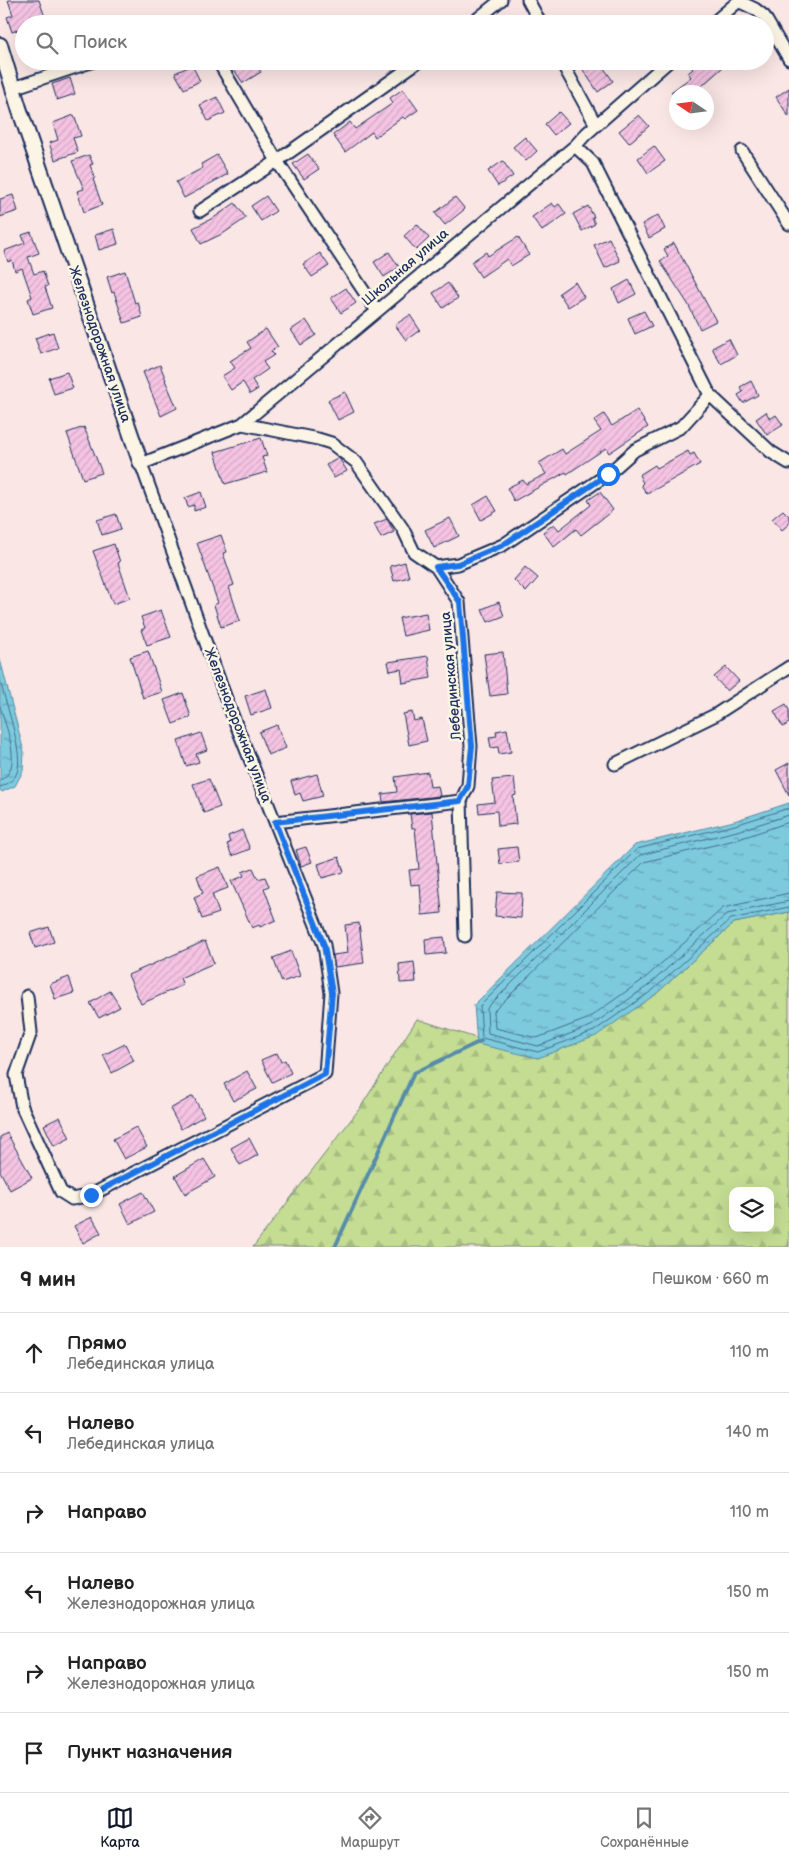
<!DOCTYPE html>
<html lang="ru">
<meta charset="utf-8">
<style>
body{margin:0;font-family:"Balsamiq Sans",sans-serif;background:#f6f6f6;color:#222}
.controls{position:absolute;right:15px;bottom:15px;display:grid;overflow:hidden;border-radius:10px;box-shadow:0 5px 20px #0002}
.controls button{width:45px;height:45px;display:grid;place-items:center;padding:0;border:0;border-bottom:1px solid #e0e0e0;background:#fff;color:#222;font:25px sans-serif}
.compass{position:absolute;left:669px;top:85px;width:45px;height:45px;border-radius:50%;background:#fff;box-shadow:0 5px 20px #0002;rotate:283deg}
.stop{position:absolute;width:15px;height:15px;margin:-11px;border:4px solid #1a73e8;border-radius:50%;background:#fff}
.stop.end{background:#1a73e8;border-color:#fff;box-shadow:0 1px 5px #0008}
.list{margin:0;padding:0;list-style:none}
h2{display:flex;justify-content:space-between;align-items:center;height:65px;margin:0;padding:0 20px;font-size:21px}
h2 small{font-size:16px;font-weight:400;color:#767676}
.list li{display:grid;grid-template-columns:32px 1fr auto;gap:15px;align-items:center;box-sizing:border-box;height:80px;padding:0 20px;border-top:1px solid #e0e0e0}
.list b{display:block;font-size:19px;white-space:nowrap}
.list p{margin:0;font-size:16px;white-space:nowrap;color:#767676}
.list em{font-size:16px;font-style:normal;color:#767676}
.icon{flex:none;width:28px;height:28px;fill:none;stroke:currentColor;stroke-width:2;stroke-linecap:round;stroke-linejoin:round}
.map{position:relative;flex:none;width:789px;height:1247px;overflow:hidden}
.search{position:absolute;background:#fff;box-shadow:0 5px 20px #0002;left:15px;right:15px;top:15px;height:55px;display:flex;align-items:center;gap:12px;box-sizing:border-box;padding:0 18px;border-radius:28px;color:#767676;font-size:19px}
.sheet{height:545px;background:#fff}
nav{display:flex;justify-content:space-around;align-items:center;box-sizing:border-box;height:70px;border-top:1px solid #e0e0e0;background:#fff;font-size:14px;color:#767676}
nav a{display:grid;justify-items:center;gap:2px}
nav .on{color:#111827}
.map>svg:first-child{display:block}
.forest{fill:url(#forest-firs);stroke:#708678;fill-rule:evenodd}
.water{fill:url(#water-ripples);stroke:#568caa}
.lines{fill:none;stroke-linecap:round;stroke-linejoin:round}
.shore{stroke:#426d90;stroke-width:1}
.stream{stroke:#568caa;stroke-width:4}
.building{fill:url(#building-hatch);stroke:#1b2f5e}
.minor-casing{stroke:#1b2f5e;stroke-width:15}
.tertiary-casing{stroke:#1b2f5e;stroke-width:18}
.minor{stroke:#fcf5e5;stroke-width:11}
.tertiary{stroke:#fcf5e5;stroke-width:14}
.route{stroke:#1a73e8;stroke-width:6}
.labels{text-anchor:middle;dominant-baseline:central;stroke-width:5;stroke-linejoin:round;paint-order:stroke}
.street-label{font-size:14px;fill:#1b2f5e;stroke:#fcf5e5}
</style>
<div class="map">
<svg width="789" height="1247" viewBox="0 0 789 1247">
<defs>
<pattern id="forest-firs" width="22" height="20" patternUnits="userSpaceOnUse" patternTransform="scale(1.25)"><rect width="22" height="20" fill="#c4dd93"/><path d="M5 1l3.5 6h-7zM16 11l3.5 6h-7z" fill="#a8be81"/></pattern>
<pattern id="water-ripples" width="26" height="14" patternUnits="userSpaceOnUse" patternTransform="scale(1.25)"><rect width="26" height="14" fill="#7dcadc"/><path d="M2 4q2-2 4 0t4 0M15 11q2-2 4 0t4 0" fill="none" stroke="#66a4b6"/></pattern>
<pattern id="building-hatch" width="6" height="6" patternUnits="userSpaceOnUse" patternTransform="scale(1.25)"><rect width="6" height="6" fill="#f6c4e3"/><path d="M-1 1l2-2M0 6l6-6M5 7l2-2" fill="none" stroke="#d2a9c5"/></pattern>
</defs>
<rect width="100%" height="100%" fill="#fae6e4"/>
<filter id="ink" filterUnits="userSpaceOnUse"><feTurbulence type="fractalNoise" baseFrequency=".02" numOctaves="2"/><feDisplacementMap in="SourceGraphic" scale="10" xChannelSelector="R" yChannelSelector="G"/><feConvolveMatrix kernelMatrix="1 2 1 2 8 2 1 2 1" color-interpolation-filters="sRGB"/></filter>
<g filter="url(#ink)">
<path class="forest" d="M789 912V1247H253L360 1108 417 1019 538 1058 656 994 734 923ZM733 1191H770V1228H733Z"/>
<path class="water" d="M0 659 24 752 23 771 15 786 2 792 0 790Z
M789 803V912L734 923 656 994 596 1036 538 1058 477 1044 474 1005 635 845 734 821Z"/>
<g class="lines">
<path class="shore" d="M0 680C5 701 22 749 18 768 17 778 9 784 0 787
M0 706C5 725 25 770 0 780
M789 808 735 825 637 849 480 1006 482 1038 538 1052 594 1031 653 990 731 919 789 907
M789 815 737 831 640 855 487 1008 488 1033 538 1046 591 1026 649 985 727 914 789 901
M789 822 739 839 644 862 494 1011 495 1028 537 1038 587 1019 644 979 723 908 789 893"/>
<path class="stream" d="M335 1247 414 1073 481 1041"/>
</g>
<path class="building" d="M8 0H39L46 20 35 24H24V28L12 32 7 17 13 15Z
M228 61H269L258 68 261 72 243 83Z
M577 61H599L613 81 598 92Z
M686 61H730L695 92H671L691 77 688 73 693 69Z
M192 65 200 81 184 89 175 73Z
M70 78 75 94 57 100 52 84Z
M789 88V117L776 97Z
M403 89 418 110 405 119 403 117 375 137 372 132 345 152 333 135 350 122 355 129 393 103 390 98Z
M217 97 225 113 208 121 200 105Z
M559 112 569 123 554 135 545 124Z
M74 115 81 136 73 138 78 152 55 160 49 143 58 140 53 123Z
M639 115 649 126 629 143 619 131Z
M525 137 537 151 526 161 513 147Z
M654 146 665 161 648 173 638 158Z
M308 154 319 169 304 179 293 164Z
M89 155 93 164 90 165 95 178 93 179 102 205 84 212 77 191 84 189 72 161Z
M217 155 228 174 184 198 176 182 203 168 201 164Z
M503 161 513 176 498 186 488 171Z
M13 195 18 211 0 217V199Z
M266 196 276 211 261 221 251 206Z
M455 197 465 209 445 225 435 213Z
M235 203 246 218 224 233 201 244 193 228 215 217Z
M552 203 555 207 559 204 566 214 542 231 532 217Z
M588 206 594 217 592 218 595 224 582 231 573 214Z
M658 215 665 229 649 238 642 224Z
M417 224 429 238 416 250 404 236Z
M114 229 118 244 99 250 95 235Z
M31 232 39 253 28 257 34 274 43 271 48 286 45 287 52 308 33 314 28 299 32 297 22 268 15 271 12 260 8 262 4 251 25 243 22 235Z
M518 237 529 255 511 266 507 259 481 277 471 262 486 252 488 256Z
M609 238 620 261 605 268 594 245Z
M674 243 716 321 700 329 688 304 660 261 668 256 664 249Z
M389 252 399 267 384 277 374 262Z
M320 253 329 266 312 277 303 264Z
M125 271 135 303 138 302 142 317 124 323 114 292 112 293 107 277Z
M629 280 636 294 619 303 613 289Z
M575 282 584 297 568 307 559 293Z
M448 283 458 298 443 308 433 293Z
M346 288 356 303 341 313 331 298Z
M644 311 652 326 635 334 628 318Z
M410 315 420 330 406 340 395 325Z
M306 320 316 335 301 345 291 330Z
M266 329 278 347 271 351 274 355 263 362 268 369 252 380 258 389 250 394 243 382 231 390 222 376 235 368 230 361 251 348 247 342Z
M53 332 58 348 41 354 35 338Z
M729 339 737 355 721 364 712 348Z
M160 365 166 380H165L177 408 161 416 143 372Z
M67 372 73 388 54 394 49 378Z
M751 381 758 395 743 403 738 395 743 392 740 387Z
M345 392 354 412 338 420 328 400Z
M637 410 648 427 609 453 606 448 567 474 566 472 514 501 507 488 523 480 526 484 546 474 539 463 562 449 565 454 601 431 594 421 604 414 612 426Z
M766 412 770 419 776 415 783 425 767 435 756 419Z
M84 427 102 473 83 479 67 433Z
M261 438 267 456 262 457 267 472 225 484 215 452Z
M688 451 690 455 694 453 700 464 647 494 641 485 643 483 639 475 655 465 657 468Z
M339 458 347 471 334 478 326 465Z
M201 492 206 507 194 511V505L188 507 185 498Z
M600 492 613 510 581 535 576 529 554 547 543 532 554 524 559 530 591 505 588 500Z
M488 496 497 511 481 520 473 505Z
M783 510 789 516V524L782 530 772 519Z
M116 514 121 529 102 535 97 520Z
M450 518 459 536 434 548 425 530Z
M387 519 394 532 381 538 374 524Z
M221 535 227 552 223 553 234 585 229 587 240 621 221 627 214 605 218 603 197 543Z
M114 544 120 562 118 563 130 598 113 604 93 551Z
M405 562 409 577 394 581 390 566Z
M525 567 538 578 526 592 514 580Z
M499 602 504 616 488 622 482 609Z
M161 610 171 637 147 645 141 630 145 628 141 617Z
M426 613 429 630 403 636 399 618Z
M148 651 162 692 143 698 130 657Z
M503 652 507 694 490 696 484 654Z
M428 656 431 678 403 683 401 669 390 671 388 662Z
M726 667 739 681 727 691 714 677Z
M266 689 272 708 251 715 245 696Z
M183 693 191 717 173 724 164 700Z
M786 704 789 710V723L783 727 774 711Z
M412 712 414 721 422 719 427 741 409 745 403 714Z
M277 725 286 748 268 755 259 732Z
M507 729 511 752 499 754 498 747 491 748 489 737 497 736 496 731Z
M201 733 207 750 196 754 199 762 186 766 178 741Z
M789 763V795L776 770Z
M428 772 430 787 438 786 440 796 383 802 382 794 397 792 395 777Z
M317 774 323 796 303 801 300 793 295 795 291 781Z
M514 778 516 795 513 796 516 824 498 826 497 811 479 813 478 804 495 802 492 780Z
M209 779 220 807 204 813 193 784Z
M432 812 442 913 422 915 420 884 411 885 409 870 419 869 415 828H412L410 814Z
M242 830 250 849 232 856 227 844 230 843 228 836Z
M306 847 312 862 301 866 296 850Z
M517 847 519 862 500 864 498 849Z
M339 857 344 872 322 878 318 864Z
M220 867 228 888 212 894 219 913 202 919 194 897 203 893 197 876Z
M253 868 258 879 265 877 269 886 264 888 276 920 260 927 259 925 252 928 231 881 244 876 242 872Z
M497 892 522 893 521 918 495 916Z
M359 923 364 963 335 967 333 955 348 953 345 925Z
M49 927 54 942 35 948 30 933Z
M444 937 446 953 426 955 425 939Z
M205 941 214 963 180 978 183 985 141 1004 128 975Z
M291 951 300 976 282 982 273 958Z
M414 962 416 982 400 983 399 964Z
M69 977 74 993 55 999 50 984Z
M110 991 120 1007 99 1018 90 1003Z
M125 1044 134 1061 112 1073 103 1055Z
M277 1053 281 1062 285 1060 291 1073 272 1082 261 1060Z
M247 1071 257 1089 233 1101 224 1084Z
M193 1096 204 1116 181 1129 170 1109Z
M60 1117 70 1138 54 1146 44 1125Z
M136 1127 147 1147 124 1159 113 1139Z
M7 1133 32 1178 10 1190 0 1171V1137Z
M249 1138 258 1155 240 1165 231 1148Z
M204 1159 215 1177 185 1194 175 1176Z
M143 1192 154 1212 130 1224 120 1204Z
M92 1217 101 1233 83 1243 74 1226Z"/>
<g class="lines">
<defs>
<path id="minor" d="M528 0 541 24
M738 1 755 9 764 16 789 59
M471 24 501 0
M712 24 740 0
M218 61 277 161 377 311
M561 61 596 125
M13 88 94 61
M575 146 593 163 710 395 771 452 789 463
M742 151 789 224
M200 211 277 161 419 61
M242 424 318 439 331 443 356 462 403 529 414 552 436 567
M615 764 715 715 789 667
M275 822 461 801
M465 936 461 801 468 786 471 746 459 602 436 567 458 564 503 545 608 474 635 450 681 427 710 395
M27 996 31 1032 16 1075 22 1107 61 1192 72 1199 91 1195 325 1074 331 993 324 945 228 704 141 464 242 424 575 146 586 134 669 61"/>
<path id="tertiary" d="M0 45 19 108 141 464"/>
</defs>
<use href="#minor" class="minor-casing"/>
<use href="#tertiary" class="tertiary-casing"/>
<use href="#minor" class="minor"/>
<use href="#tertiary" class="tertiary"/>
</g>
</g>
<g class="lines" filter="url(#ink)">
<path class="route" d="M91 1195 325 1074 332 993 324 945 275 822 460 801 468 786 472 746 460 602 436 567 458 564 503 545 608 474"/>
</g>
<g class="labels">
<g class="street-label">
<text transform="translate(405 267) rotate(-41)">Школьная улица</text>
<text transform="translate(100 344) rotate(71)">Железнодорожная улица</text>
<text transform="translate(451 676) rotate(-95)">Лебединская улица</text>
<text transform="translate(238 725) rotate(69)">Железнодорожная улица</text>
</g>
</g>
</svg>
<div class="controls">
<button><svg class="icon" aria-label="layers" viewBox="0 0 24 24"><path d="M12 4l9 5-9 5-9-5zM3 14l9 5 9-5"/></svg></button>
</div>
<svg class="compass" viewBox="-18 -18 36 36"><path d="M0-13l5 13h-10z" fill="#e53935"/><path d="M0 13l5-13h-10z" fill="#767676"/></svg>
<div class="stop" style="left:608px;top:474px"></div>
<div class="stop end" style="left:91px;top:1195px"></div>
<div class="search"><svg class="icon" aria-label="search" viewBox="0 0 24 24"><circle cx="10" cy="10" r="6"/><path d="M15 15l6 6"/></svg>Поиск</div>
</div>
<section class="sheet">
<h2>9 мин<small>Пешком · 660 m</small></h2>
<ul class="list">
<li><svg class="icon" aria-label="ahead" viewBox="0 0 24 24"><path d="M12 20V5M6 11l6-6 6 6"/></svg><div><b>Прямо</b><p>Лебединская улица</p></div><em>110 m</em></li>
<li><svg class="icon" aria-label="left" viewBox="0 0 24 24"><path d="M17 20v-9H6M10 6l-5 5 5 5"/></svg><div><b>Налево</b><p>Лебединская улица</p></div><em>140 m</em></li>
<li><svg class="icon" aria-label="right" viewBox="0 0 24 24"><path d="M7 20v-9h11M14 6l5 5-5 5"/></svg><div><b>Направо</b></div><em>110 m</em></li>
<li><svg class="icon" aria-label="left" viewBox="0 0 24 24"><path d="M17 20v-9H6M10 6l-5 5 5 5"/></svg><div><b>Налево</b><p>Железнодорожная улица</p></div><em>150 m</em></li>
<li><svg class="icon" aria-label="right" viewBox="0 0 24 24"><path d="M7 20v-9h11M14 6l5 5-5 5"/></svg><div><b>Направо</b><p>Железнодорожная улица</p></div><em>150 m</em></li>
<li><svg class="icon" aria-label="arrive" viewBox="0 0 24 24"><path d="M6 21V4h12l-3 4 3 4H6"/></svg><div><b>Пункт назначения</b></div></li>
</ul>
</section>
<nav>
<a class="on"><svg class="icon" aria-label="map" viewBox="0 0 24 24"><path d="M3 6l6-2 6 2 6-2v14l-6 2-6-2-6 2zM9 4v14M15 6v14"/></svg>Карта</a>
<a><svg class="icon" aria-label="directions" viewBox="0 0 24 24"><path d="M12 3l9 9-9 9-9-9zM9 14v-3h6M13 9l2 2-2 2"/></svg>Маршрут</a>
<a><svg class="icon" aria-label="saved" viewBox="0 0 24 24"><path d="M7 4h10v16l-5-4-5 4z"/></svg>Сохранённые</a>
</nav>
